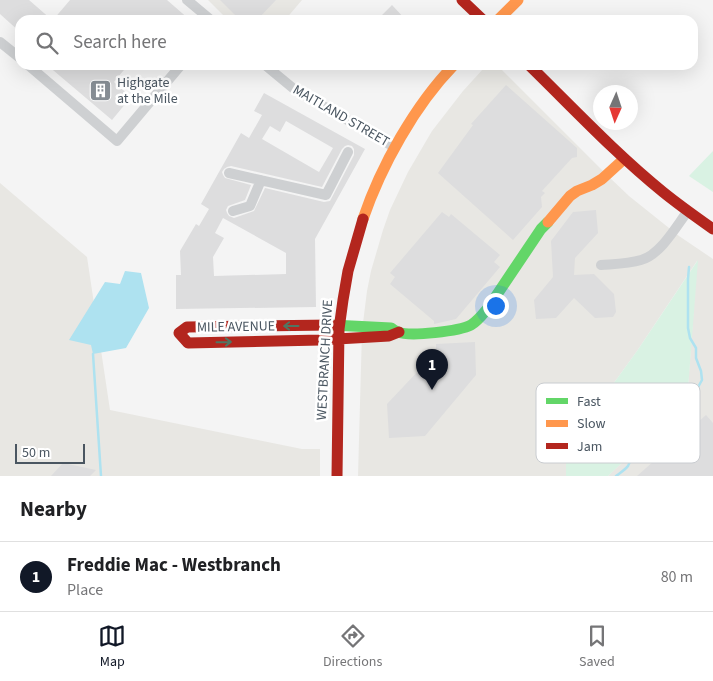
<!DOCTYPE html>
<style>
body{margin:0;font-family:"Source Sans 3",sans-serif;background:#f6f6f6;color:#202124}
.compass{position:absolute;left:593px;top:85px;width:45px;height:45px;border-radius:50%;background:#fff;box-shadow:0 5px 20px #0002;rotate:183deg}
.scale{position:absolute;left:15px;bottom:12px;width:70px;box-sizing:border-box;padding-left:5px;border:2px solid #4a5661;border-top:0;font-size:14px;line-height:18px;white-space:nowrap;color:#4a5661;-webkit-text-stroke:4px #fff;paint-order:stroke}
.you{position:absolute;left:495px;top:305px;width:18px;height:18px;margin:-12px;border:4px solid #fff;border-radius:50%;background:#1a73e8;box-shadow:0 0 0 8px #1a73e833}
.badge{display:grid;place-items:center;width:32px;height:32px;border-radius:50%;background:#111827;color:#fff;font-size:16px;font-weight:700}
.pin{position:absolute;translate:-50% -41px;filter:drop-shadow(0 1px 2px #0008)}
.pin::after{content:'';position:absolute;top:26px;width:18px;height:15px;background:inherit;clip-path:polygon(0 0,100% 0,50% 100%)}
.list{margin:0;padding:0;list-style:none}
h2{display:flex;justify-content:space-between;align-items:center;height:65px;margin:0;padding:0 20px;font-size:21px}
h2 small{font-size:16px;font-weight:400;color:#757577}
.list li{display:grid;grid-template-columns:32px 1fr auto;gap:15px;align-items:center;box-sizing:border-box;height:70px;padding:0 20px;border-top:1px solid #e0e0e0}
.list b{display:block;font-size:19px;white-space:nowrap}
.list p{margin:0;font-size:16px;white-space:nowrap;color:#757577}
.list em{font-size:16px;font-style:normal;color:#757577}
.icon{flex:none;width:28px;height:28px;fill:none;stroke:currentColor;stroke-width:2;stroke-linecap:round;stroke-linejoin:round}
.map{position:relative;flex:none;width:713px;height:476px;overflow:hidden}
.search{position:absolute;background:#fff;box-shadow:0 5px 20px #0002;left:15px;right:15px;top:15px;height:55px;display:flex;align-items:center;gap:12px;box-sizing:border-box;padding:0 18px;border-radius:15px;color:#757577;font-size:19px}
.sheet{height:135px;background:#fff}
nav{display:flex;justify-content:space-around;align-items:center;box-sizing:border-box;height:70px;border-top:1px solid #e0e0e0;background:#fff;font-size:14px;color:#757577}
nav a{display:grid;justify-items:center;gap:2px}
nav .on{color:#111827}
.map>svg:first-child{display:block}
.commercial{fill:#e8e7e3}
.green{fill:#d9f2e3}
.water{fill:#aee2f0}
.lines{fill:none;stroke-linecap:round;stroke-linejoin:round}
.stream{stroke:#aee2f0;stroke-width:2.5}
.building{fill:#ddddde;fill-rule:evenodd}
.street{stroke:#ced0d2;stroke-width:10}
.fast{stroke:#63d668;stroke-width:11}
.slow{stroke:#ff974d;stroke-width:11}
.jam{stroke:#b3261e;stroke-width:11}
.oneway{stroke:#507663}
.labels{text-anchor:middle;dominant-baseline:central;stroke-width:5;stroke-linejoin:round;paint-order:stroke}
.poi-label{font-size:14px;fill:#4a5661;stroke:#fff;text-anchor:start}
.street-label{font-size:14px;fill:#4a5661;stroke:#fff}
.key{fill:#fff;stroke:#c9ccd0;stroke-width:1}
.key-label{font-size:14px;fill:#4a5661}
</style>
<div class="map">
<svg width="713" height="476" viewBox="0 0 713 476">
<rect width="100%" height="100%" fill="#f4f4f4"/>
<path class="commercial" d="M208 0H302L285 20H228Z
M493 65 501 69 608 176 629 196 679 236 713 259V476H608L687 402 697 261 637 351 566 449V476H358L362 331 367 291 371 271 383 230 390 210 408 172 432 131 463 91 483 69 487 66Z
M0 183 87 257 110 410 302 449H320V476H0Z"/>
<path class="green" d="M713 151V192L689 176Z
M698 260 687 402 608 476H566V449L637 351Z"/>
<path class="water" d="M125 271 141 273 149 308 126 348 93 354 91 345 69 340 105 282 120 284Z"/>
<g class="lines">
<path class="stream" d="M93 354 101 476
M616 476C620 473 626 469 628 466 637 450 630 421 650 413 655 411 663 412 669 411L676 405 697 389 702 380 701 371 696 358V348L690 338 688 328V279L689 267"/>
</g>
<path class="building" d="M0 0H29L52 20H20V32L0 14Z
M70 0H167L190 20H53Z
M220 0H276L257 20H240Z
M392 5 406 20H377Z
M47 65H128L114 82 131 97 112 120Z
M506 85 577 148V157L572 158 542 191 545 193 541 197 542 207 513 240 438 173 473 125 471 124Z
M264 93 365 149 315 239 316 307 176 309V275H181L180 251 196 224 199 226 209 209 201 204 241 133 249 138 262 115 254 111ZM286 121 333 148 319 172 262 139 270 126 280 132ZM348 145 352 146 354 149V155L330 201 324 202 265 188 254 211 234 218 229 216 227 213 226 210 228 206 245 200 251 185 225 178 223 175 222 172 224 169 227 167 231 166 322 187 342 149 345 146ZM223 218 286 253V274L214 276 213 257 224 238 215 233Z
M596 210 598 233 575 258 574 275 594 274 614 294 616 312 613 317 595 318 574 298 556 318 536 319 534 300 553 277 551 241 573 212Z
M442 212 449 217 451 214 500 255 494 262 500 267 456 319 434 324V321L390 284 395 277 390 273Z
M475 342 476 375 425 436 389 438 387 404 436 352V344Z
M706 415 713 423V476H637Z
M63 463 96 470 90 476H51Z"/>
<g class="lines">
<path class="street" d="M187 0 211 20
M0 42 20 58
M28 65 117 141 181 65
M265 65 294 89 394 147
M229 173 326 195 348 152
M233 211 250 206 261 180
M601 265C613 264 628 264 641 260 660 255 676 227 687 212"/>
<path class="fast" d="M332 325 391 328C393 329 395 331 398 332 410 337 460 331 471 325 478 321 483 314 488 308L541 229 548 222"/>
<path class="slow" d="M498 20 518 0
M363 219C381 166 415 105 454 65
M548 222 570 196 577 191 592 185 602 179 624 159"/>
<path class="jam" d="M462 0 483 20
M529 65C573 108 615 153 663 192 679 205 696 217 713 229
M332 325 187 327 179 333 188 343 320 340 389 336 399 332
M337 476 339 329 343 300 348 271 363 219"/>
</g>
<defs><path id="oneway-shaft" d="M-6 0H5M1.5-3L5.5 0L1.5 3" fill="none" stroke-width="1.6" stroke-linecap="round" stroke-linejoin="round" transform="scale(1.25)"/></defs>
<g class="oneway">
<use href="#oneway-shaft" transform="translate(291 326) rotate(180)"/>
<use href="#oneway-shaft" transform="translate(224 342) rotate(-1)"/>
</g>
<defs>
<symbol id="building-square" viewBox="-11 -11 22 22"><rect x="-9" y="-9" width="18" height="18" rx="4" fill="#868d94" stroke="#fff"/><path d="M-4-6H4V6H1V3H-1V6H-4ZM-2.5-4.3h1.7v1.8h-1.7ZM.8-4.3h1.7v1.8H.8ZM-2.5-1h1.7V.8h-1.7ZM.8-1h1.7V.8H.8Z" fill="#fff"/></symbol>
</defs>
<g fill-rule="evenodd">
<use href="#building-square" x="88" y="78" width="25" height="25"/>
</g>
<g class="labels">
<g class="poi-label">
<text x="117" y="83">Highgate<tspan x="117" dy="16">at the Mile</tspan></text>
</g>
<g class="street-label">
<text transform="translate(341 116) rotate(30)">MAITLAND STREET</text>
<text transform="translate(236 327) rotate(-1)">MILE AVENUE</text>
<text transform="translate(325 360) rotate(-87)">WESTBRANCH DRIVE</text>
</g>
</g>
<rect x="536" y="383" width="164" height="80" rx="8" class="key"/>
<rect x="546" y="398" width="22" height="6" fill="#63d668"/>
<rect x="546" y="420" width="22" height="7" fill="#ff974d"/>
<rect x="546" y="443" width="22" height="6" fill="#b3261e"/>
<g class="key-label">
<text x="577" y="406">Fast</text>
<text x="577" y="428">Slow</text>
<text x="577" y="451">Jam</text>
</g>
</svg>
<svg class="compass" viewBox="-18 -18 36 36"><path d="M0-13l5 13h-10z" fill="#e53935"/><path d="M0 13l5-13h-10z" fill="#757577"/></svg>
<div class="scale">50 m</div>
<div class="you"></div>
<div class="pin badge" style="left:432px;top:390px">1</div>
<div class="search"><svg class="icon" aria-label="search" viewBox="0 0 24 24"><circle cx="10" cy="10" r="6"/><path d="M15 15l6 6"/></svg>Search here</div>
</div>
<section class="sheet">
<h2>Nearby<small></small></h2>
<ul class="list">
<li><span class="badge">1</span><div><b>Freddie Mac - Westbranch</b><p>Place</p></div><em>80 m</em></li>
</ul>
</section>
<nav>
<a class="on"><svg class="icon" aria-label="map" viewBox="0 0 24 24"><path d="M3 6l6-2 6 2 6-2v14l-6 2-6-2-6 2zM9 4v14M15 6v14"/></svg>Map</a>
<a><svg class="icon" aria-label="directions" viewBox="0 0 24 24"><path d="M12 3l9 9-9 9-9-9zM9 14v-3h6M13 9l2 2-2 2"/></svg>Directions</a>
<a><svg class="icon" aria-label="saved" viewBox="0 0 24 24"><path d="M7 4h10v16l-5-4-5 4z"/></svg>Saved</a>
</nav>
